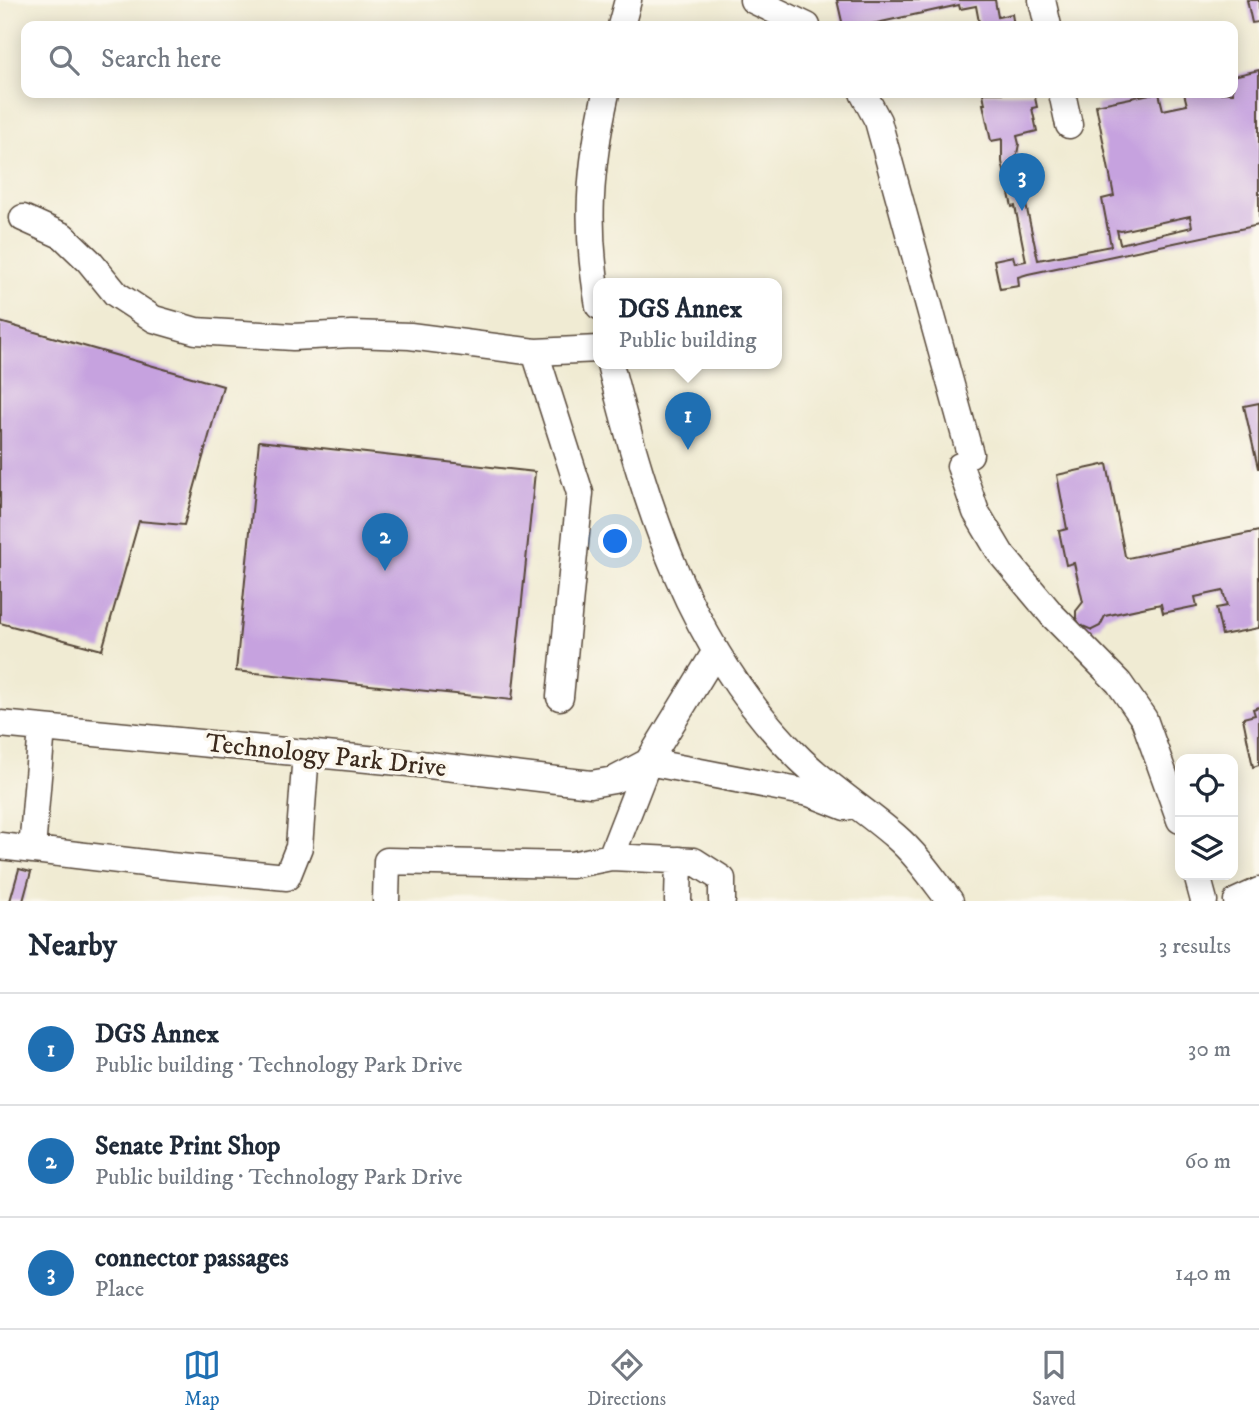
<!DOCTYPE html>
<meta charset="utf-8">
<style>
body{margin:0;font-family:"IM FELL DW Pica",serif;background:#f2f2f3;color:#1f2937}
.controls{position:absolute;right:21px;bottom:21px;display:grid;overflow:hidden;border-radius:14px;box-shadow:0 4px 18px #0003}
.controls button{width:63px;height:63px;display:grid;place-items:center;padding:0;border:0;border-bottom:2px solid #e0e1e3;background:#fff;color:#1f2937;font:35px sans-serif}
.you{position:absolute;left:616px;top:542px;width:24px;height:24px;margin:-18px;border:5px solid #fff;border-radius:50%;background:#1a73e8;box-shadow:0 0 0 10px #1a73e833}
.badge{display:grid;place-items:center;width:46px;height:46px;border-radius:50%;background:#1f6fb2;color:#fff;font-size:23px;font-weight:700}
.pin{position:absolute;translate:-50% -58px;filter:drop-shadow(0 2px 4px #0008)}
.pin::after{content:'';position:absolute;top:37px;width:24px;height:21px;background:inherit;clip-path:polygon(0 0,100% 0,50% 100%)}
.popup{position:absolute;left:593px;top:278px;width:189px;height:91px;box-sizing:border-box;display:grid;place-content:center;border-radius:14px;background:#fff;filter:drop-shadow(0 2px 5px #0005);font-size:23px;white-space:nowrap;color:#747a83}
.popup b{font-size:26px;color:#1f2937}
.popup::after{content:'';position:absolute;left:50%;top:100%;margin-left:-14px;border:14px solid transparent;border-top-color:#fff}
.list{margin:0;padding:0;list-style:none}
h2{display:flex;justify-content:space-between;align-items:center;height:91px;margin:0;padding:0 28px;font-size:30px}
h2 small{font-size:23px;font-weight:400;color:#747a83}
.list li{display:grid;grid-template-columns:46px 1fr auto;gap:21px;align-items:center;box-sizing:border-box;height:112px;padding:0 28px;border-top:2px solid #e0e1e3}
.list b{display:block;font-size:26px;white-space:nowrap}
.list p{margin:0;font-size:23px;white-space:nowrap;color:#747a83}
.list em{font-size:23px;font-style:normal;color:#747a83}
.icon{flex:none;width:38px;height:38px;fill:none;stroke:currentColor;stroke-width:2;stroke-linecap:round;stroke-linejoin:round}
.map{position:relative;flex:none;width:1259px;height:901px;overflow:hidden}
.search{position:absolute;background:#fff;box-shadow:0 4px 18px #0003;left:21px;right:21px;top:21px;height:77px;display:flex;align-items:center;gap:18px;box-sizing:border-box;padding:0 24px;border-radius:14px;color:#747a83;font-size:26px}
.sheet{height:427px;background:#fff}
nav{display:flex;justify-content:space-around;align-items:center;box-sizing:border-box;height:98px;border-top:2px solid #e0e1e3;background:#fff;font-size:19px;color:#747a83}
nav a{display:grid;justify-items:center;gap:4px}
nav .on{color:#1f6fb2}
.map>svg:first-child{display:block}
.building{fill:#c6a2df;fill-rule:evenodd}
.lines{fill:none;stroke-linecap:round;stroke-linejoin:round}
.minor-casing{stroke:#564739;stroke-width:29}
.minor{stroke:#fff;stroke-width:26}
.labels{text-anchor:middle;dominant-baseline:central;stroke-width:7;stroke-linejoin:round;paint-order:stroke}
.street-label{font-size:26px;fill:#3b2a1e;stroke:#fbf7ec}
</style>
<div class="map">
<svg width="1259" height="901" viewBox="0 0 1259 901">
<rect width="100%" height="100%" fill="#fbf7ec"/>
<filter id="ink" filterUnits="userSpaceOnUse"><feTurbulence type="fractalNoise" baseFrequency=".0143" numOctaves="2"/><feDisplacementMap in="SourceGraphic" scale="14" xChannelSelector="R" yChannelSelector="G"/><feConvolveMatrix kernelMatrix="1 2 1 2 8 2 1 2 1" color-interpolation-filters="sRGB"/></filter>
<filter id="wash" filterUnits="userSpaceOnUse"><feTurbulence type="fractalNoise" baseFrequency=".00686" numOctaves="4" result="noise"/><feDisplacementMap in="SourceGraphic" scale="28" xChannelSelector="R" yChannelSelector="G"/><feGaussianBlur stdDeviation="1.57" result="paint"/><feColorMatrix in="noise" values="0 0 0 0 0 0 0 0 0 0 0 0 0 0 0 0 0 1.4 0 .05"/><feComposite in="paint" operator="in"/></filter>
<g filter="url(#wash)">
<rect width="100%" height="100%" fill="#f0ebd3"/>
<g id="blocks">
<path class="building" d="M837 0H995L998 17 1012 14 1014 26H964L979 22 976 6 960 9 959 5 863 26H843Z
M1247 0H1259V22L1252 23Z
M1259 70V225L1028 274 1018 277 1019 286 1000 289 994 260 1013 256 1015 263 1026 261 1015 206 1012 207 1002 162V139L991 141 983 104H985L983 93H1034L1037 107 1032 108 1037 131 1017 136 1019 144 1016 159 1038 260 1111 246 1102 199 1114 196 1096 105 1155 93H1159L1163 110 1187 105 1184 93H1233V76ZM1190 216 1192 227 1120 244 1117 230 1121 231Z
M0 322 223 386 184 525 139 521 102 650 0 623Z
M1259 403V468H1258L1244 406Z
M259 441 535 472 512 700 236 671Z
M1107 464 1125 556 1128 558 1259 531V628L1222 635 1216 608 1227 606 1223 591 1195 597 1197 606 1163 613 1161 604 1105 616 1100 626 1092 630 1080 625 1076 618V611L1083 602 1074 563 1066 565 1059 531 1067 529 1057 475Z
M1259 707V765L1253 767 1243 718 1255 715 1253 709Z
M19 869 31 872 23 901H10Z"/>
</g>
</g>
<g filter="url(#ink)">
<use href="#blocks" fill-opacity="0" stroke="#564739" stroke-width="2"/>
<g class="lines">
<defs>
<path id="minor" d="M753 0 807 26
M1042 0 1048 26
M621 26 628 0
M863 93 878 121 970 454
M1062 93 1069 125
M23 218 63 236 89 261 116 294 154 319 196 331 293 337 352 334 410 336 535 352 599 349
M599 306C585 228 589 170 606 93
M535 352 580 493 560 697
M610 364C647 510 690 652 801 760 830 788 865 810 895 836 917 855 933 879 950 901
M960 466 976 512 1001 554 1053 616 1119 683 1144 719 1180 820
M0 724 420 764 591 784 614 780 648 762 716 651
M0 846 170 866 287 877 299 847 306 753
M32 850 42 728
M611 857 648 762 809 793 845 807
M1197 875 1204 901
M386 901 387 861 571 865 611 857 694 861 722 879V901
M678 901 679 860
M1237 901 1259 891"/>
</defs>
<use href="#minor" class="minor-casing"/>
<use href="#minor" class="minor"/>
</g>
</g>
<g class="labels">
<g class="street-label">
<text transform="translate(326 756) rotate(6)">Technology Park Drive</text>
</g>
</g>
</svg>
<div class="controls">
<button><svg class="icon" aria-label="locate" viewBox="0 0 24 24"><circle cx="12" cy="12" r="6"/><path d="M12 2v4M12 18v4M2 12h4M18 12h4"/></svg></button>
<button><svg class="icon" aria-label="layers" viewBox="0 0 24 24"><path d="M12 4l9 5-9 5-9-5zM3 14l9 5 9-5"/></svg></button>
</div>
<div class="you"></div>
<div class="pin badge" style="left:688px;top:450px">1</div>
<div class="popup"><b>DGS Annex</b>Public building</div>
<div class="pin badge" style="left:385px;top:571px">2</div>
<div class="pin badge" style="left:1022px;top:211px">3</div>
<div class="search"><svg class="icon" aria-label="search" viewBox="0 0 24 24"><circle cx="10" cy="10" r="6"/><path d="M15 15l6 6"/></svg>Search here</div>
</div>
<section class="sheet">
<h2>Nearby<small>3 results</small></h2>
<ul class="list">
<li><span class="badge">1</span><div><b>DGS Annex</b><p>Public building · Technology Park Drive</p></div><em>30 m</em></li>
<li><span class="badge">2</span><div><b>Senate Print Shop</b><p>Public building · Technology Park Drive</p></div><em>60 m</em></li>
<li><span class="badge">3</span><div><b>connector passages</b><p>Place</p></div><em>140 m</em></li>
</ul>
</section>
<nav>
<a class="on"><svg class="icon" aria-label="map" viewBox="0 0 24 24"><path d="M3 6l6-2 6 2 6-2v14l-6 2-6-2-6 2zM9 4v14M15 6v14"/></svg>Map</a>
<a><svg class="icon" aria-label="directions" viewBox="0 0 24 24"><path d="M12 3l9 9-9 9-9-9zM9 14v-3h6M13 9l2 2-2 2"/></svg>Directions</a>
<a><svg class="icon" aria-label="saved" viewBox="0 0 24 24"><path d="M7 4h10v16l-5-4-5 4z"/></svg>Saved</a>
</nav>
